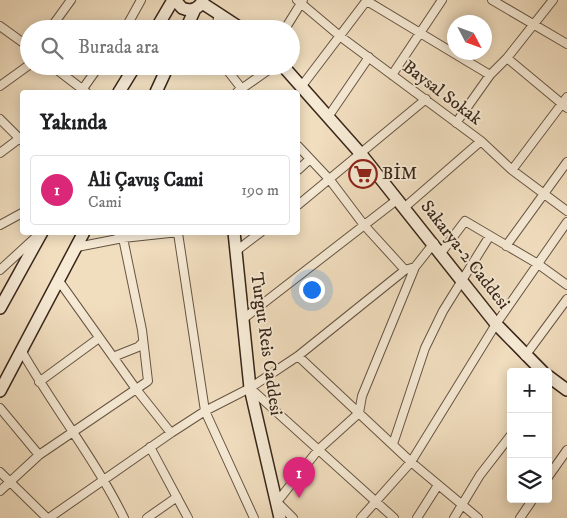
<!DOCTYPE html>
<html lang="tr">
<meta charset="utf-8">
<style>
body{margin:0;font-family:"IM FELL DW Pica",serif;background:#f2f2f2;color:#202124}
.controls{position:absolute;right:15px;bottom:15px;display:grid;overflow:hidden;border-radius:5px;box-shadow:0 2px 12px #0003}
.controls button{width:45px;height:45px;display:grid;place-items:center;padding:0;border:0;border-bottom:1px solid #e0e0e0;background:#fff;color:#202124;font:25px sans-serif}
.compass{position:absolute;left:447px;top:15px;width:45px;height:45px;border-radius:50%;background:#fff;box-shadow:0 2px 12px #0003;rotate:131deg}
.you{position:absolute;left:311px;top:289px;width:18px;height:18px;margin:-12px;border:4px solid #fff;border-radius:50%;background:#1a73e8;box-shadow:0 0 0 8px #1a73e833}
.badge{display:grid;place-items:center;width:32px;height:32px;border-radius:50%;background:#db2777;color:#fff;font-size:16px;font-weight:700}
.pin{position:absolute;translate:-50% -41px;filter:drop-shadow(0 1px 2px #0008)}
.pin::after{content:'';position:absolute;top:26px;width:18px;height:15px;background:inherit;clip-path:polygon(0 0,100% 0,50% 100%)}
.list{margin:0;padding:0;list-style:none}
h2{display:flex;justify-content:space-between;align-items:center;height:65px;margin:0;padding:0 20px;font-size:21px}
h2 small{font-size:16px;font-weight:400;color:#757577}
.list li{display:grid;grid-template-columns:32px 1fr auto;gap:15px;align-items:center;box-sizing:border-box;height:70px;margin:0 10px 10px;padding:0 10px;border:1px solid #e0e0e0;border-radius:5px}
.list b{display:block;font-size:19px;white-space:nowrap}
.list p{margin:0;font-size:16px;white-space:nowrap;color:#757577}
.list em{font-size:16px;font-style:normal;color:#757577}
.icon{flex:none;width:28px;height:28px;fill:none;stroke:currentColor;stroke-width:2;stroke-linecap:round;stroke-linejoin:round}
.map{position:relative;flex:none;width:567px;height:518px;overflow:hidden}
.search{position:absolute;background:#fff;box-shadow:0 2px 12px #0003;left:20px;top:20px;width:280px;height:55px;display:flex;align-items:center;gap:12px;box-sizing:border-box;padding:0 18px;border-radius:28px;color:#757577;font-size:19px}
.panel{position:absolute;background:#fff;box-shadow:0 2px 12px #0003;left:20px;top:90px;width:280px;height:145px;border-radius:5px}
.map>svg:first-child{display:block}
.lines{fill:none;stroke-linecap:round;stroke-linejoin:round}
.street-casing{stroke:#675443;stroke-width:10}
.secondary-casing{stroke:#39261a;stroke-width:14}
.street{stroke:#f6ead5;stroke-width:8}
.secondary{stroke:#f6ead5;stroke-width:11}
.labels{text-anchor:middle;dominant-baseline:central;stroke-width:4;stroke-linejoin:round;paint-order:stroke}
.street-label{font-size:18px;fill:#39261a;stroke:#f6ead5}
.poi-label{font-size:18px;fill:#39261a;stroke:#f6ead5;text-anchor:start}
</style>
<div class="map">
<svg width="567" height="518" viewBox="0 0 567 518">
<rect width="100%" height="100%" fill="#f1debf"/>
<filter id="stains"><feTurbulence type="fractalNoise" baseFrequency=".004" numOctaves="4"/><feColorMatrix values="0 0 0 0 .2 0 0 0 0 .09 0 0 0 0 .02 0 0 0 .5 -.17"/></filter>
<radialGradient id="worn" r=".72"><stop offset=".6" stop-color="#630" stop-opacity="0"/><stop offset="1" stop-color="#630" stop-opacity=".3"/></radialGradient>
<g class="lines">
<defs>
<path id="street" d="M297 0 341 37 481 141 512 170 567 211
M492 0 567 44
M367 1 490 75
M0 26 29 47
M50 29 71 0
M125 29 141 0
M216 29 219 13
M285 29 303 0
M507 58 567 108
M52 66 86 92
M224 66 242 89
M392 75 442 0
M0 86 29 65
M301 87 367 0
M82 90 99 66
M237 92 274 66
M328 117 369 57
M0 119 22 141
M456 123 490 75 507 58 553 0
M298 146 330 180 364 225 405 270
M0 153 20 138
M298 170 310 159
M512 170 567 97
M298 205 426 99
M405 207 481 141
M0 225 22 213
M178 233 205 411 254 518
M506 246 567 162
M77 247 123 238 179 232
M236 251 261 232
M441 253 465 221 538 264 567 285
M0 270 36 237
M59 281 136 389 171 433
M243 319 398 199
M21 350C54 408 95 459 124 518
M298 356 411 462 478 518
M525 356 567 299
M113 357 138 347 143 342
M39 382 99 338
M250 388 394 518
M0 408 39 455
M393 444 425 348 443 311 489 237
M150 447 188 518
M0 472 47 518
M548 477 567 450
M0 491 39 455 148 381 142 330 123 238 117 232
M49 518 171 433 205 411 250 388 298 356 405 270 415 267 434 243
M147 518 177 497
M293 518 277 502 318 450 359 413 362 396 415 267
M361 518 411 462 496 324 567 222
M417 518 438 485
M454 518 480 475 511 435
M520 518 533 499"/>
<path id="secondary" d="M175 0 182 8C191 12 199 9 203 0
M202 3 242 29
M156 29 173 0
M186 29 195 9
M283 66 361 154 496 324 543 372
M119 92 135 66
M156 92 168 66
M234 232 250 388 280 518
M0 308 42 232
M548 376 567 390
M0 391 84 232"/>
</defs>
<use href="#street" class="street-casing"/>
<use href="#secondary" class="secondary-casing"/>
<use href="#street" class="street"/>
<use href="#secondary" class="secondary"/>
</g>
<defs>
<symbol id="supermarket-ring" viewBox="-11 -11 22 22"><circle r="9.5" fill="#f6ead5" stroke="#8f2418" stroke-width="1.5"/><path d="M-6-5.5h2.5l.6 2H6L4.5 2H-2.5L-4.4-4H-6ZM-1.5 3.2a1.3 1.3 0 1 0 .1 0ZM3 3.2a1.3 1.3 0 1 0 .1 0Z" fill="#8f2418"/></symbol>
</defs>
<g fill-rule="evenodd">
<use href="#supermarket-ring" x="347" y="158" width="32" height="32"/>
</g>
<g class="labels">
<g class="street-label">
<text transform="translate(442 93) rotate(37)">Baysal Sokak</text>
<text transform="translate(465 255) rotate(52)">Sakarya-2 Caddesi</text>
<text transform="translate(266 344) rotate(82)">Turgut Reis Caddesi</text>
</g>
<g class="poi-label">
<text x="382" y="174">BİM</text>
</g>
</g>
<rect width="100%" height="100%" filter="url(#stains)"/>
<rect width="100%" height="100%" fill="url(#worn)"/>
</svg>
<div class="controls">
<button>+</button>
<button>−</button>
<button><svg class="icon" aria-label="layers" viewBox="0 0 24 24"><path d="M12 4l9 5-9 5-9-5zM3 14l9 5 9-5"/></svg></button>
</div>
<svg class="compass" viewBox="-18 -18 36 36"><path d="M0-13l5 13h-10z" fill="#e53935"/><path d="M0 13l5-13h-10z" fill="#757577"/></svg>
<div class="you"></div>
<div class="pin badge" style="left:299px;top:498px">1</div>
<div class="search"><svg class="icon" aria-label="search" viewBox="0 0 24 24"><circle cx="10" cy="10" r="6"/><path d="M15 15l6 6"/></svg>Burada ara</div>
<section class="panel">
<h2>Yakında<small></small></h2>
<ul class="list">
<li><span class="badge">1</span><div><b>Ali Çavuş Cami</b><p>Cami</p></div><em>190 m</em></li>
</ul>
</section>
</div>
